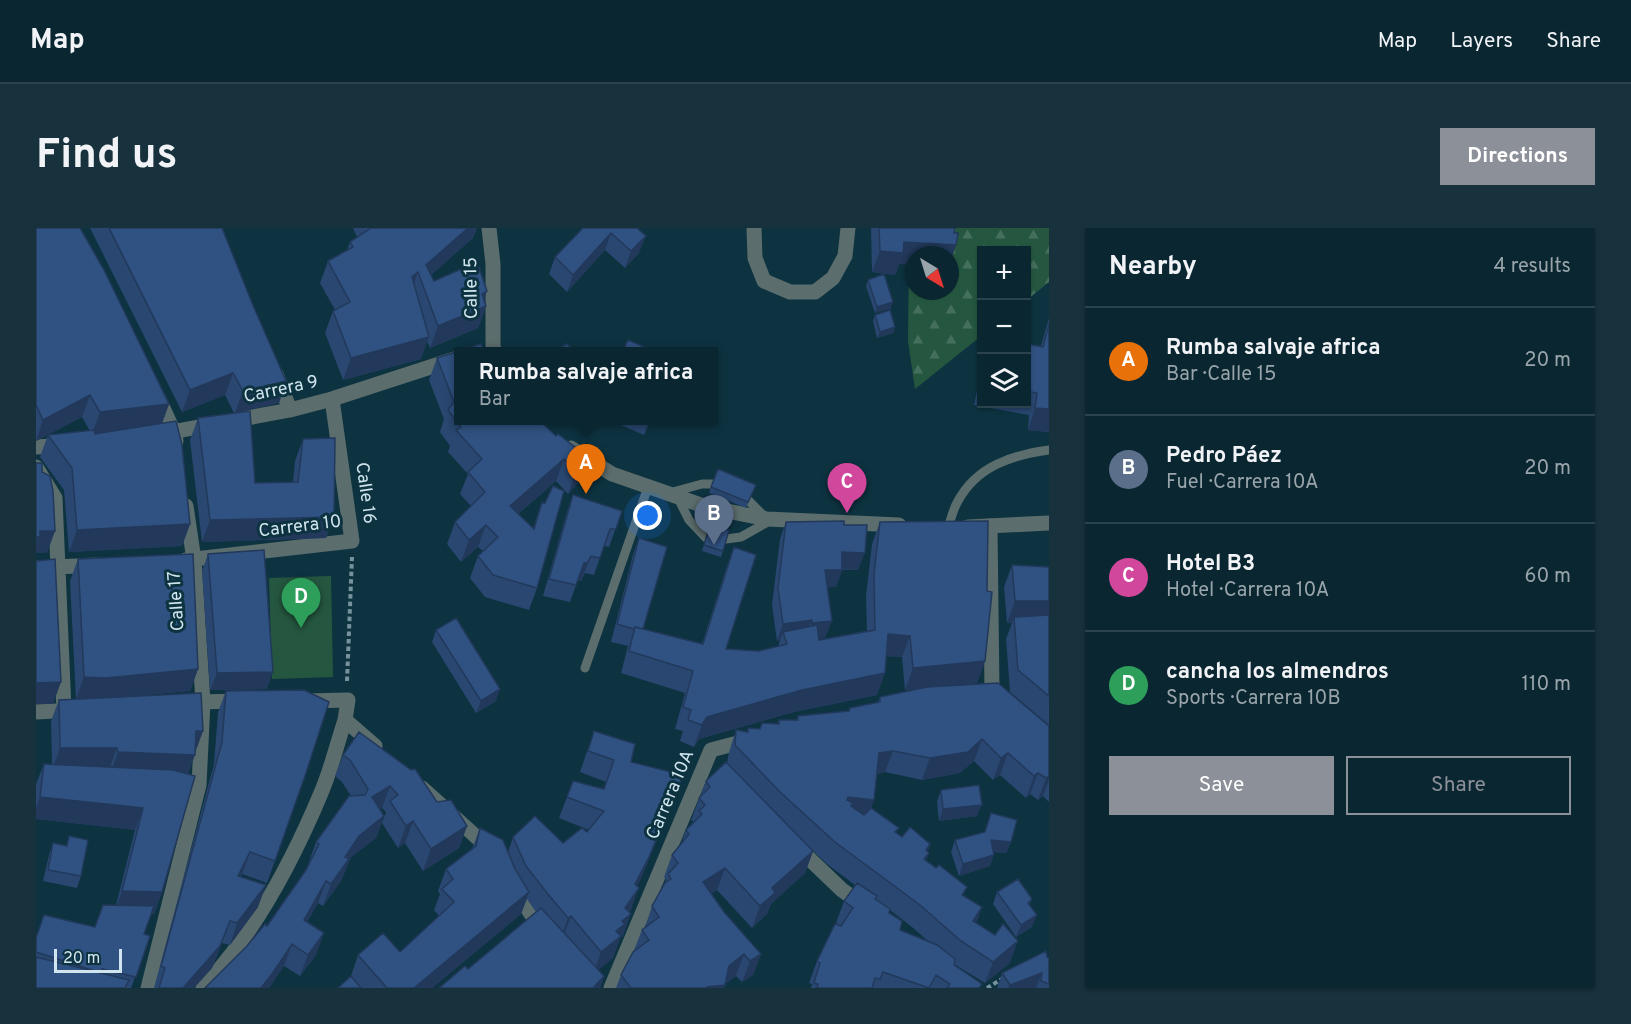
<!DOCTYPE html>
<meta charset="utf-8">
<style>
body{margin:0;font-family:Overpass,sans-serif;background:#18323d;color:#f1f3f6}
.controls{position:absolute;right:18px;top:18px;display:grid;overflow:hidden;border-radius:0px;box-shadow:0 2px 4px #0004}
.controls button{width:54px;height:54px;display:grid;place-items:center;padding:0;border:0;border-bottom:2px solid #2a434d;background:#0a2631;color:#f1f3f6;font:30px sans-serif}
.compass{position:absolute;left:869px;top:18px;width:54px;height:54px;border-radius:50%;background:#0a2631;box-shadow:0 2px 4px #0004;rotate:142deg}
.scale{position:absolute;left:18px;bottom:15px;width:68px;box-sizing:border-box;padding-left:6px;border:3px solid #d1e5ee;border-top:0;font-size:16px;line-height:21px;white-space:nowrap;color:#d1e5ee;-webkit-text-stroke:4px #0d3341;paint-order:stroke}
.you{position:absolute;left:612px;top:288px;width:21px;height:21px;margin:-15px;border:4px solid #fff;border-radius:50%;background:#1a73e8;box-shadow:0 0 0 9px #1a73e833}
.badge{display:grid;place-items:center;width:39px;height:39px;border-radius:50%;background:#8c9099;color:#fff;font-size:20px;font-weight:700}
.pin{position:absolute;translate:-50% -50px;filter:drop-shadow(0 2px 3px #0008)}
.pin::after{content:'';position:absolute;top:32px;width:21px;height:18px;background:inherit;clip-path:polygon(0 0,100% 0,50% 100%)}
.popup{position:absolute;left:418px;top:119px;width:264px;height:78px;box-sizing:border-box;display:grid;place-content:center;border-radius:0px;background:#0a2631;filter:drop-shadow(0 2px 4px #0005);font-size:20px;white-space:nowrap;color:#99a5ab}
.popup b{font-size:22px;color:#f1f3f6}
.popup::after{content:'';position:absolute;left:50%;top:100%;margin-left:-12px;border:12px solid transparent;border-top-color:#0a2631}
.list{margin:0;padding:0;list-style:none}
h2{display:flex;justify-content:space-between;align-items:center;height:78px;margin:0;padding:0 24px;font-size:26px}
h2 small{font-size:20px;font-weight:400;color:#99a5ab}
.list li{display:grid;grid-template-columns:39px 1fr auto;gap:18px;align-items:center;box-sizing:border-box;height:108px;padding:0 24px;border-top:2px solid #2a434d}
.list b{display:block;font-size:22px;white-space:nowrap}
.list p{margin:0;font-size:20px;white-space:nowrap;color:#99a5ab}
.list em{font-size:20px;font-style:normal;color:#99a5ab}
.actions{display:flex;gap:12px;padding:18px 24px}
.actions a{flex:1;padding:14px 0;border:2px solid #8c9099;border-radius:0px;text-align:center;font-size:21px;color:#8c9099}
.actions .main{background:#8c9099;color:#fff}
.icon{flex:none;width:33px;height:33px;fill:none;stroke:currentColor;stroke-width:2;stroke-linecap:round;stroke-linejoin:round}
.map{position:relative;flex:none;width:1013px;height:760px;overflow:hidden;border-radius:0px}
header{display:flex;align-items:center;gap:36px;box-sizing:border-box;height:84px;padding:0 30px;background:#0a2631;border-bottom:2px solid #2a434d}
header strong{font-size:28px}
nav{display:flex;gap:33px;margin-inline-start:auto;font-size:21px}
.intro{display:flex;align-items:center;justify-content:space-between;box-sizing:border-box;height:144px;padding:0 36px}
h1{margin:0;font-size:42px}
.button{padding:15px 27px;border-radius:0px;background:#8c9099;color:#fff;font-size:21px;font-weight:700}
main{display:flex;gap:36px;padding:0 36px}
aside{flex:1;background:#0a2631;border-radius:0px;box-shadow:0 2px 4px #0004}
.map>svg:first-child{display:block}
.green{fill:#255740}
.forest{fill:url(#forest-firs)}
.lines{fill:none;stroke-linecap:round;stroke-linejoin:round}
.path{stroke:#76929d;stroke-width:4;stroke-dasharray:4.5 3;stroke-linecap:butt}
.service{stroke:#5b6d6c;stroke-width:9}
.minor{stroke:#5b6d6c;stroke-width:15}
.tertiary{stroke:#5b6d6c;stroke-width:15}
.wall{fill:#294770;fill-rule:evenodd}
.shaded-wall{fill:#22395b}
.building{fill:#305282;stroke:#22395b;stroke-width:1.5}
.labels{text-anchor:middle;dominant-baseline:central;stroke-width:6;stroke-linejoin:round;paint-order:stroke}
.street-label{font-size:18px;fill:#d1e5ee;stroke:#0d3341}
</style>
<header>
<strong>Map</strong>
<nav><a>Map</a><a>Layers</a><a>Share</a></nav>
</header>
<div class="intro"><h1>Find us</h1><a class="button">Directions</a></div>
<main>
<div class="map">
<svg width="1013" height="760" viewBox="0 0 1013 760">
<defs>
<pattern id="forest-firs" width="22" height="20" patternUnits="userSpaceOnUse" patternTransform="scale(1.5)"><rect width="22" height="20" fill="#255740"/><path d="M5 1l3.5 6h-7zM16 11l3.5 6h-7z" fill="#446f5c"/></pattern>
</defs>
<rect width="100%" height="100%" fill="#0d3341"/>
<path class="green" d="M295 348 297 449 236 451 233 350Z"/>
<path class="forest" d="M910 0H1013V54L991 72 990 22H945V108L879 161 872 113 873 37H878V63H914V27Z"/>
<g class="lines">
<path class="path" d="M311 453 316 329
M951 760 966 751"/>
<path class="service" d="M633 265 666 256H677
M642 270 653 292 670 310
M713 273 731 291
M912 300C915 291 917 281 922 273 941 238 976 227 1013 222
M690 311 705 309 737 291
M549 440 612 259"/>
<path class="minor" d="M718 0 719 30 728 53 754 64H779L797 50 809 28 812 0
M240 146 254 182
M122 169 138 204 140 213
M130 205 254 182 296 171 422 130
M0 219 29 217
M0 239 19 270 28 482
M954 298 956 463
M150 332 316 313 296 171
M0 340 60 337
M270 473 312 472 309 492 339 518
M159 474 207 473
M0 484 39 482
M386 560 455 622
M759 617 806 662 829 678
M478 660 497 689 507 701
M112 760 163 557 167 474 158 332 150 278
M167 760C217 707 257 632 285 565 295 542 301 516 309 492
M575 760 675 522 713 512"/>
<path class="tertiary" d="M453 0 457 36V118L459 124
M535 220 576 246 671 279 731 291 863 297
M932 299 1013 295"/>
</g>
<path class="wall" d="M0 0 133 176 126 195 154 296 146 318 33 324 28 262 4 229 12 207 54 203 46 189 0 213Z
M54 0H186L216 75 250 153 243 175 203 184 219 255 257 254 259 233 267 211 298 289 290 310 166 314 154 212 162 190 198 185 189 167 146 184Z
M317 0H441L437 10 395 47 398 53 448 72 450 78 442 100 394 120 391 113 385 131 307 152 289 105 297 83 299 82 284 55 292 33 311 22 314 14 321 9Z
M547 0H601L603 25 589 40 569 22 531 64 513 46 519 29Z
M835 0H919L863 36 859 47 836 44Z
M832 52 855 80 839 85 830 58Z
M839 87 857 105 841 110 837 93Z
M1013 90V204L992 202 993 187 938 177 945 143V176H990V116L1005 118Z
M445 116 423 192H503L545 251 532 266 520 253 482 286 497 301 506 274 501 360 493 382 449 369 434 350 442 328 447 323 442 319 425 334 411 316 419 294 435 278 424 266 432 246 412 224 414 218 404 204 408 191 393 152 401 130Z
M573 192H615L608 207Z
M682 241 720 257 710 280 673 265Z
M537 267 586 283 573 319 568 318 558 347 549 345 545 353 542 352 534 374 507 368 531 284Z
M750 294 808 297 822 342H806L800 359H791L789 410H783V412L831 403 830 368 836 316 844 294 949 433 941 455 908 458 1009 495 1013 498V574L1007 568 1002 572 994 566 990 570 964 547 957 552 938 533 924 545 886 552 849 544 841 546 838 572 835 580 861 605 866 609 894 616 892 623 890 632 928 668 946 679 940 695 974 735 949 755 918 736V737L946 756 944 760H775L776 756 773 755 781 733 804 698 800 695 808 673 819 657 791 636 777 623 769 645 735 676 731 686 716 700 681 662 675 666 688 684 725 726 717 747 706 754 700 748 689 756 688 760H580L585 747 598 722 606 702 609 700 616 678 628 658 630 651 628 649 636 627 645 616 650 602 658 594 655 592 670 553 691 535 693 524 700 502 711 504 741 496 743 492H760L762 488 812 483 814 480 842 474 844 469 888 460 869 462 866 429 850 428 841 467 758 484 663 511 658 519 644 513 647 503 639 501 649 465 585 445 592 418 575 414 597 327 603 310 607 401 666 416 690 341 698 319 690 421 723 423 742 419 744 412 741 413 736 377 744 311ZM854 682 876 699 893 714 864 702 853 685Z
M672 303 687 323 685 329 666 323Z
M172 326 231 461 174 462 166 343Z
M42 331 162 441 154 463 98 468 159 525 152 546 126 664 118 686H115L108 706 114 708 95 760H0V710L59 699 80 677 99 602 0 591V556L8 536H16L15 493 23 472 40 471 34 353Z
M976 337 1013 339V497L974 464 970 411 976 395H971L968 359Z
M400 402 460 473 440 485 396 414Z
M190 463 270 545 231 655 206 646 205 649 222 679 194 717 186 715 176 740 158 760H118L178 536 182 484Z
M558 503 595 534 647 547 639 569 601 658 587 708 584 710 577 730 562 742 568 748 564 760H403L432 741 500 684 491 671 485 686 396 760H302L315 748 322 727 364 724 403 688 398 682 404 666 402 663 410 641 436 621 444 600 472 624 477 609 527 615 551 604 553 602 523 590 537 553 568 561 570 554 544 544Z
M307 527 401 574 431 598 423 620 387 643 369 615 362 620 346 595 350 584 346 580 344 581 348 588 340 610 315 629 305 653 287 678 282 675 271 694 280 727 264 748 248 738 233 760H169L231 698 270 642 280 614 315 568 306 554 299 548Z
M905 562 941 588 903 593 901 574Z
M955 585 975 614 970 625 958 624 954 638 923 648 915 624 919 612 949 604Z
M33 608 45 648 41 660 7 653 13 627 17 615 30 618Z
M961 664 996 671 993 677 996 699 980 709 957 676Z
M1011 729 1013 730V760H961L966 745Z"/>
<path class="shaded-wall" d="M432 0H441L437 10 386 55 390 37Z
M575 5 569 22 531 64 537 47Z
M610 8 603 25 589 40 595 23Z
M868 14 920 17 914 35V27H878V37L863 36 859 47 836 44 844 23Z
M382 44 374 66 376 49Z
M451 63 445 80 450 78 442 100 394 120 402 98Z
M857 74 855 80 839 85 841 79Z
M859 99 857 105 841 110 844 104Z
M393 109 385 131 307 152 315 130Z
M197 145 189 167 146 184 154 162Z
M250 153 243 175 199 185 207 163Z
M54 167 46 189 0 213 7 192Z
M133 176 125 198 56 206 64 184Z
M999 180 1013 181V204L992 202Z
M613 192H615L608 207Z
M553 230 545 251 532 266 540 244Z
M528 231 520 253 466 299 474 278Z
M298 289 290 310 166 314 174 292Z
M154 296 146 318 33 324 41 302Z
M450 297 442 319 425 334 433 312Z
M4 303H19L11 325H0V309Z
M806 324 829 325 822 342 800 341Z
M555 328 545 353 541 352 548 335Z
M789 342H806L800 359 782 360Z
M979 373H1013V395L978 389 976 395H971Z
M776 392 769 409 747 404 744 412 741 413 747 396Z
M796 393 789 410 770 412 776 395Z
M852 406 874 408 866 429 844 428Z
M949 433 941 455 869 462 877 440Z
M162 441 154 463 62 471H40L48 449Z
M237 444 231 461 174 462 181 445Z
M849 445 841 467 758 484 663 511 658 519 666 497 671 489 766 462Z
M25 454 17 476H0V455Z
M464 461 460 473 440 485 445 473Z
M160 503H167L159 525Z
M946 511 938 533 924 545 886 552 894 530Z
M24 520H81L73 542H16Z
M857 523 849 544 835 547 843 525Z
M82 524 159 527 151 549 74 546Z
M972 525 964 547 957 552 965 530Z
M1002 545 994 566 990 570 998 548Z
M647 547 639 569 605 651 592 676 603 660 595 682 589 691 595 686 587 708 584 710 577 730 557 746 565 724 589 680Z
M1013 548V552L1007 568 1002 572 1010 550Z
M354 558 346 580 328 591 336 569Z
M4 569 107 580 99 602 0 591V580Z
M812 569 838 572 830 594 804 590Z
M946 577 941 588 903 593 907 581Z
M348 588 340 610 315 629 305 653 287 678 295 656 309 629 323 608Z
M377 593 369 615 362 620 370 598Z
M431 598 423 620 387 643 395 621Z
M955 612 975 614 970 625 951 624Z
M894 616 890 629 893 625 885 646 890 622Z
M777 623 769 645 735 676 731 686 716 700 724 678 736 660Z
M214 624 206 646 194 670 202 648Z
M958 627 954 638 923 648 927 636Z
M689 640 681 662 659 676 667 654Z
M290 653 282 675 260 714 268 692Z
M230 657 222 679 194 717 201 695Z
M86 663 126 664 118 686 78 685Z
M493 664 485 686 396 760H378Z
M946 679 938 701 937 693Z
M1001 687 996 699 980 709 985 697Z
M535 688 527 710 524 712 532 690Z
M194 693 176 740 158 760H147Z
M288 705 280 727 264 748 272 727Z
M982 713 974 735 949 755 957 734Z
M256 716 248 738 233 760H225Z
M708 726 700 748 688 757H689L688 760H670L693 738Z
M725 726 717 747 706 754 714 733Z
M1006 745 1000 760H972L974 757Z
M568 748 564 760H557Z"/>
<path class="building" d="M0 0H44L68 42 133 176 64 184 54 167 7 192 0 177Z
M73 0H186L216 75 250 153 207 163 197 145 154 162Z
M335 0H432L390 37 398 53 441 34 451 63 446 66 450 78 402 98 382 44 376 49 393 109 315 130 297 83 314 74 292 33 317 19 314 14Z
M547 0H601L610 8 595 23 575 5 537 47 519 29Z
M843 0H919L918 5H922L920 17 868 14 867 25 844 23Z
M848 46 857 74 841 79 832 52Z
M854 82 859 99 844 104 839 87Z
M1013 96V181L999 180 1001 165 990 163V116L1007 119Z
M592 112 618 123H587Z
M445 116 448 123H423V192H503L520 208 522 206 553 230 540 244 528 231 474 278 498 301 506 274 509 275 517 258 528 263 501 360 457 347 442 328 462 309 450 297 433 312 419 294 449 264 432 244 446 231 420 202 425 199 412 182 418 174 401 130Z
M531 116 538 123H519Z
M214 183 219 255 262 254 267 211 299 210 298 289 174 292 162 190Z
M140 193 146 217 154 296 41 302 36 240 12 207 58 202 59 206Z
M0 235H6V244L14 248 17 263 19 303H4V309H0Z
M682 241 720 257 712 274 675 259Z
M537 267 586 283 580 301H574L564 330 555 328 551 335H548L540 357 513 351Z
M808 293V297H831L829 325 806 324V342H789L796 393 776 395V392L747 396 742 360 750 294Z
M952 293 951 363 956 364 949 433 877 440 874 408 852 406 849 445 766 462 671 489 666 497 652 492 655 482 647 479 657 443 593 423 599 399 667 416 698 319 720 327 690 421 723 423 751 416 747 404 781 397 783 412 839 402 838 346 844 294Z
M674 297 693 302 687 323 668 317Z
M603 310 631 319 607 401 599 399 598 401 581 396Z
M228 322 237 444 181 445 172 326Z
M157 326 162 441 70 450 48 449 42 331Z
M19 331 25 454 0 455V333Z
M976 337 1013 339V373H979Z
M1013 387V468L982 442 978 389Z
M420 390 464 461 445 473 400 402Z
M962 455 1013 498V548L1010 550 1002 545 998 548 972 525 965 530 946 511 932 524 894 530 857 523 843 525 838 572 812 569 811 572 817 575 815 578 828 587 835 580 863 600 859 604 866 609 874 599 894 616 890 622 893 625 888 631 900 640 903 637 931 659 926 667 946 679 937 693 959 707 967 696 982 713 957 734 925 713 884 677 799 614 744 564 699 517 700 502 712 504V500L724 501 726 495 743 496V492H762V488L813 483 814 480 844 474V469L891 459Z
M268 462 293 474 270 545 239 633 214 624 202 648 230 657 201 695 194 693 184 718 147 760H123L129 740 125 738 186 514 190 463Z
M165 465 167 503H160L159 527 82 524 81 520H24L23 472Z
M558 503 599 516 595 534 647 547 613 629 599 656 603 660 589 680 595 686 586 693 589 696 580 703 585 708 565 724 535 688 532 690 511 665 490 638 477 609 499 588 527 615 546 600 551 604 568 583 531 569 537 553 568 561 578 532 552 523Z
M323 504 375 542 379 541 401 574 415 572 431 598 395 621 377 593 370 598 354 573 362 567 354 558 336 569 348 588 323 608 309 629 313 631 295 656 290 653 268 692 288 705 272 727 256 716 236 746 225 760H169L211 718 229 696 231 698 270 642 283 616 280 614 313 568 329 567 332 561 314 532 307 527Z
M690 534 777 623 736 660 739 665 724 678 689 640 667 654 688 684 725 726 714 733 708 726 693 738 689 757 671 759V760H595L585 747 597 724 613 712 606 702 623 689 616 678 629 655 635 651 632 646 642 635 636 627 653 606 650 602 666 586 663 583 669 577 663 570 674 559 670 553Z
M8 536 137 542 159 548 126 664 86 663 107 580 4 569Z
M943 557 946 577 907 581 905 562Z
M955 585 981 592 975 614 955 612 958 627 927 636 919 612 949 604Z
M444 600 467 612 479 641 493 664 378 760H351L322 727 347 705 364 724 418 674 406 661 417 651 410 641 440 618Z
M33 608 52 612 45 648 12 642 17 615 31 618Z
M982 651 996 671 992 675 1001 687 985 697 961 664Z
M821 655 841 668 839 671 854 681 853 685 866 693 864 702 901 717 919 731 918 737 946 756 943 760H911L914 756 900 747 893 760 847 744 844 751 839 750 836 760H781L782 756 778 755 784 735 781 733 799 696 805 698 817 680 808 673Z
M67 677 118 678 108 706 114 708 100 749 66 741 65 745 0 724V710L8 687 59 699Z
M505 680 568 748 557 760H403L429 738 432 741Z
M1010 723 1011 729 1013 730V756L1005 753 1006 745 974 757 966 745Z
M0 729 93 752 89 760H0Z
M315 748 325 760H302Z"/>
<g class="labels">
<g class="street-label">
<text transform="translate(436 60) rotate(-91)">Calle 15</text>
<text transform="translate(245 162) rotate(-12)">Carrera 9</text>
<text transform="translate(329 265) rotate(82)">Calle 16</text>
<text transform="translate(264 299) rotate(-7)">Carrera 10</text>
<text transform="translate(141 373) rotate(-94)">Calle 17</text>
<text transform="translate(635 567) rotate(-67)">Carrera 10A</text>
</g>
</g>
</svg>
<div class="controls">
<button>+</button>
<button>−</button>
<button><svg class="icon" aria-label="layers" viewBox="0 0 24 24"><path d="M12 4l9 5-9 5-9-5zM3 14l9 5 9-5"/></svg></button>
</div>
<svg class="compass" viewBox="-18 -18 36 36"><path d="M0-13l5 13h-10z" fill="#e53935"/><path d="M0 13l5-13h-10z" fill="#99a5ab"/></svg>
<div class="scale">20 m</div>
<div class="you"></div>
<div class="pin badge" style="left:550px;top:266px;background:#e8710a">A</div>
<div class="popup"><b>Rumba salvaje africa</b>Bar</div>
<div class="pin badge" style="left:678px;top:317px;background:#5c6f8a">B</div>
<div class="pin badge" style="left:811px;top:285px;background:#d1479c">C</div>
<div class="pin badge" style="left:265px;top:400px;background:#2e9e5b">D</div>
</div>
<aside>
<h2>Nearby<small>4 results</small></h2>
<ul class="list">
<li><span class="badge" style="background:#e8710a">A</span><div><b>Rumba salvaje africa</b><p>Bar · Calle 15</p></div><em>20 m</em></li>
<li><span class="badge" style="background:#5c6f8a">B</span><div><b>Pedro Páez</b><p>Fuel · Carrera 10A</p></div><em>20 m</em></li>
<li><span class="badge" style="background:#d1479c">C</span><div><b>Hotel B3</b><p>Hotel · Carrera 10A</p></div><em>60 m</em></li>
<li><span class="badge" style="background:#2e9e5b">D</span><div><b>cancha los almendros</b><p>Sports · Carrera 10B</p></div><em>110 m</em></li>
</ul>
<div class="actions"><a class="main">Save</a><a>Share</a></div>
</aside>
</main>
